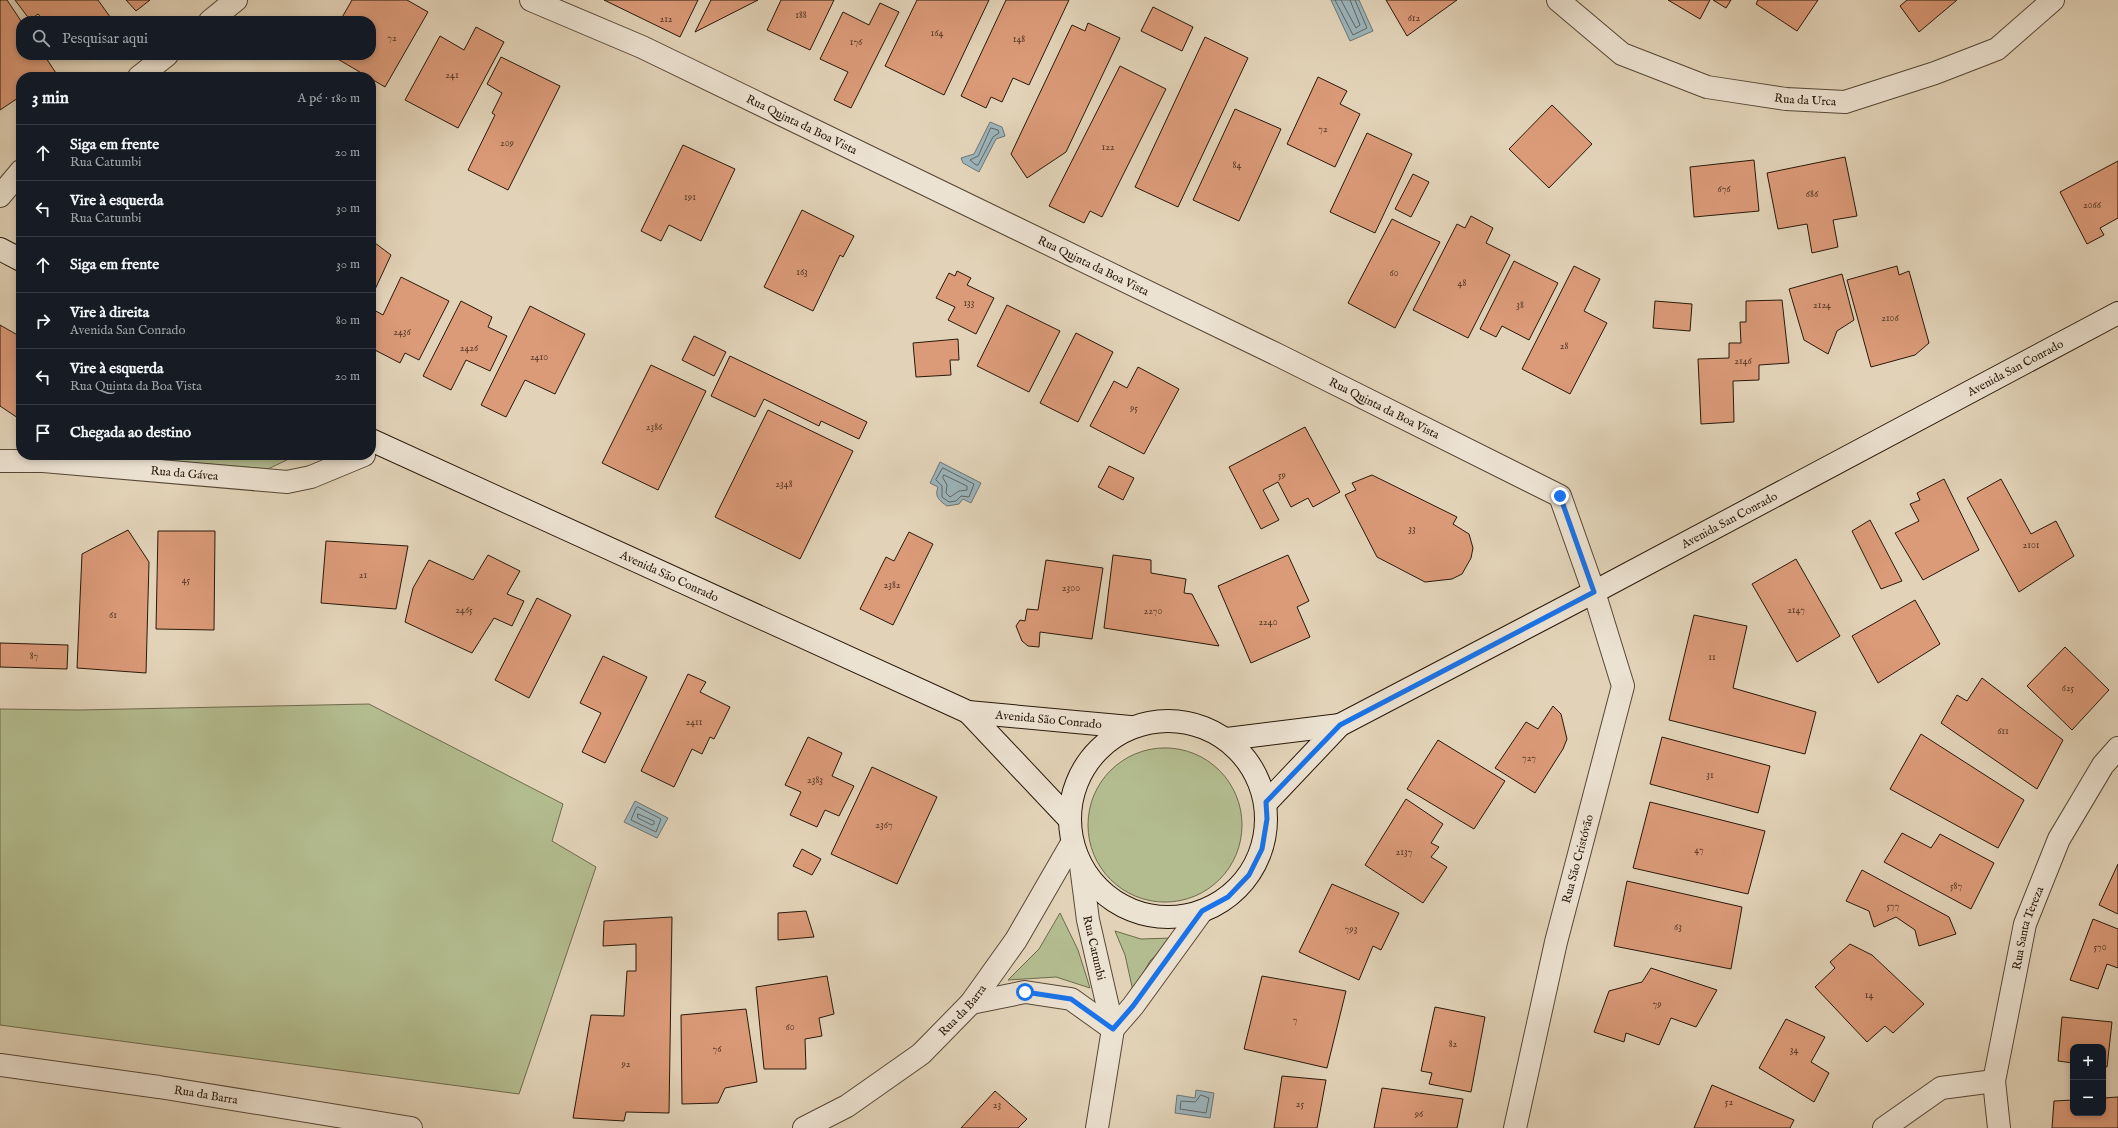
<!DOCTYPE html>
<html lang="pt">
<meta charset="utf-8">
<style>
body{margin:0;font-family:"IM FELL English",serif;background:#20242c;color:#f1f3f6}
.controls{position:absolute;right:12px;bottom:12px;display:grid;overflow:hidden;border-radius:8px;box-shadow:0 2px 6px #0003}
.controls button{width:36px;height:36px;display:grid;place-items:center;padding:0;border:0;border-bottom:1px solid #363941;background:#171b24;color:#f1f3f6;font:20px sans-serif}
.stop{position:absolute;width:12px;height:12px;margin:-9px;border:3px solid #1a73e8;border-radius:50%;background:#fff}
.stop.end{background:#1a73e8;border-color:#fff;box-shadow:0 1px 4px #0008}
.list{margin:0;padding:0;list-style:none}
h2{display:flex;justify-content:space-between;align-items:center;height:52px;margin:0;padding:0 16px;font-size:17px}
h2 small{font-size:13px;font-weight:400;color:#9ea1a6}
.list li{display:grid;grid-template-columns:26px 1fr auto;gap:12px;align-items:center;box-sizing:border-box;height:56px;padding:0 16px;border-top:1px solid #363941}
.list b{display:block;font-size:15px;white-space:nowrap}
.list p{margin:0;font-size:13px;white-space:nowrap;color:#9ea1a6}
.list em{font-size:13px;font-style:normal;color:#9ea1a6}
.icon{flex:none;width:22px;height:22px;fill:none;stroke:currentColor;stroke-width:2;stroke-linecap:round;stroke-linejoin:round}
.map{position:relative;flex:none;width:2118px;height:1128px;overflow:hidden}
.search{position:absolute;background:#171b24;box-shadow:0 2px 6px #0003;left:16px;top:16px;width:360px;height:44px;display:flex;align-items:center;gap:10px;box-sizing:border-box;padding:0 14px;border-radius:16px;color:#9ea1a6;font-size:15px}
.panel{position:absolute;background:#171b24;box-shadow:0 2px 6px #0003;left:16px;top:72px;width:360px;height:388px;border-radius:16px}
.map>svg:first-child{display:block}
.green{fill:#b3bc8f;stroke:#6e6a4c}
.water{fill:#9bb4bb;stroke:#6d7674}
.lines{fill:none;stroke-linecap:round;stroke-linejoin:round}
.shore{stroke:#626662;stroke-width:1}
.building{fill:#db9a78;stroke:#29190a}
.street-casing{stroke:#574836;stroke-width:24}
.secondary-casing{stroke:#29190a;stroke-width:24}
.street{stroke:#ece2d1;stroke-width:22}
.secondary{stroke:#ece2d1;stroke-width:22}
.route{stroke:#1a73e8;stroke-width:5}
.labels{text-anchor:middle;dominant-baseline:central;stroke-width:4;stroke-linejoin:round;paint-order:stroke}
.number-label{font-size:10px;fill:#563926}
.street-label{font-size:12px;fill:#29190a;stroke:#ece2d1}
</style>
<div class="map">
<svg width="2118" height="1128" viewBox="0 0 2118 1128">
<rect width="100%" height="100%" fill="#e2d3b8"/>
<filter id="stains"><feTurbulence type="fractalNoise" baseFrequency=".005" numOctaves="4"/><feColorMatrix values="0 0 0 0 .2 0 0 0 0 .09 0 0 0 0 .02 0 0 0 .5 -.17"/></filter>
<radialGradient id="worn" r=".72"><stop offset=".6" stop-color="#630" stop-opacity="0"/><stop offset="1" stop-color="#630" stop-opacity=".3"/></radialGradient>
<path class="green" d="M142 455H292L293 457 268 469 141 458Z
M369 704 563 804 552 841 596 867 519 1094 0 1025V709L80 710Z
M1088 825a77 77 0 1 1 154 0a77 77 0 1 1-154 0Z
M1060 913 1078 950 1090 988 1056 977 1008 980 1039 949Z
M1115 931 1141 939 1172 938 1150 961 1133 991 1125 955Z"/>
<path class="water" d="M1331 0H1359L1373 31 1350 41Z
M990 122 1002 127 1005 136 996 139 979 172 963 163 961 158 974 154Z
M940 462 981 483 971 503 963 499 959 504 947 506C940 501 934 497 938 487L930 483Z
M635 801 668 818 657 838 624 822Z
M1196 1090 1214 1093 1210 1118 1175 1113 1177 1095 1195 1098Z"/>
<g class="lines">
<path class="shore" d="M1335 0 1353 35 1367 28 1355 0
M1341 0 1356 28 1360 25 1350 0
M991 128 998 130 999 133 993 137 978 165H976L970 160 978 156Z
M943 468 974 484 969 497 961 496 956 501 949 502 942 497V486L936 480Z
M944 475 967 486V490L959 491 950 497 946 493 947 485 943 478Z
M638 807 661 819 656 832 631 820 636 808Z
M638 814 654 821V824L652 825 638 818Z
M1201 1095 1209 1098 1206 1113 1180 1109 1181 1101 1195 1102Z"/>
</g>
<path class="building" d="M0 0H7L21 21V55H44L56 73 50 77H21V96L0 110Z
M15 0H98L113 21H44L38 14 30 20Z
M126 0H150L136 11Z
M352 0H407L428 12 385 87 331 55H371V21H340Z
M604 0H698L680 37Z
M711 0H758L695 32Z
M781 0H834L810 50 767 30Z
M917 0H989L944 95 885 66Z
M1006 0H1069L1029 85 1013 78 1002 102 991 97 986 108 961 96Z
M1386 0H1457L1407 36Z
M1668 0H1710L1700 19Z
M1713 0H1731L1726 8Z
M1758 0H1818L1797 31 1756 4Z
M1907 0H1957L1919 32 1900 6Z
M880 3 899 12 851 108 834 100 848 72 820 59 843 12 869 25Z
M1153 7 1193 27 1182 51 1141 31Z
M1088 23 1120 38 1066 152 1027 178 1011 154 1072 25 1085 31Z
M476 27 504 42 458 128 405 100 440 36 464 50Z
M1205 37 1248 58 1178 207 1135 187Z
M501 57 560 86 508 190 468 170 495 115 492 113 502 93 487 84Z
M1120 66 1166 89 1102 217 1090 211 1084 223 1049 206Z
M1318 77 1347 91 1340 104 1360 114 1335 167 1287 144Z
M1552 105 1592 144 1549 188 1509 149Z
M1235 109 1281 129 1239 221 1193 200Z
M1367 133 1412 154 1375 233 1330 212Z
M683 145 735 169 701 241 669 225 661 241 641 231Z
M1845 157 1857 216 1833 220 1838 247 1812 253 1807 224 1778 229 1767 173Z
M1754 160 1759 211 1694 217 1690 167Z
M2118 161V218L2100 228 2104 235 2087 244 2060 192Z
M1413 174 1429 182 1411 217 1395 209Z
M802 210 854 236 843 257 840 255 813 311 764 287Z
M1471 216 1493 228 1486 243 1510 255 1468 338 1413 310 1457 224 1465 228Z
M1392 219 1440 242 1395 328 1348 303Z
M371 240 391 255 371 298Z
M1514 261 1558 283 1529 340 1502 326 1496 337 1480 329Z
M1574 266 1600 279 1584 311 1607 323 1570 394 1522 369Z
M1897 266 1899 275 1909 271 1929 343 1915 355 1871 367 1847 280Z
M957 271 971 278 967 285 994 298 976 334 948 320 955 307 936 298 949 273 955 276Z
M1842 274 1854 320 1837 331 1828 354 1804 340 1789 289Z
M401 277 449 301 419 360 405 353 400 363 371 348V315L374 310 383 315Z
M1782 300 1789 363 1759 365V380L1733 381 1734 422 1701 424 1698 359 1729 358V343H1741L1740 322H1746V301Z
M461 301 492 317 488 327 507 336 490 371 466 360 451 390 423 376Z
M1655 301 1692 304 1690 331 1653 328Z
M1007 305 1060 331 1029 392 977 366Z
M530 306 585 334 555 394 525 380 506 417 481 405Z
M0 325 21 337V414L18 418 0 406Z
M1076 333 1113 352 1078 422 1040 403Z
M694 336 726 352 714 376 682 360Z
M958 339 959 360H950L951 375 916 377 913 343Z
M730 356 867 422 859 439 821 421 819 426 764 399 755 417 711 396Z
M651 365 706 391 658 490 602 463Z
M1138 367 1179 389 1144 454 1090 426 1114 381 1127 388Z
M768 410 853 451 800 559 715 517Z
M1305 427 1340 492 1313 507 1308 498 1291 507 1278 482 1263 490 1279 520 1261 529 1229 467Z
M1109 466 1134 478 1123 500 1098 487Z
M1372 475 1457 517 1453 524 1469 534 1473 548 1471 558 1462 574 1452 579 1425 582 1377 557 1345 495 1356 490 1352 483Z
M1944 479 1979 550 1923 580 1895 533 1919 521 1910 504 1920 500 1917 493Z
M2001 479 2031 534 2056 521 2074 556 2019 592 1967 498Z
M1870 520 1902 581 1881 589 1852 531Z
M128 530 149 562 146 673 77 668 82 554Z
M158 531H215L214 630 156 629Z
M909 532 933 544 893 625 860 609 886 557 894 561Z
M326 541 408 546 396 609 321 603Z
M488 555 520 571 507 594 524 601 512 626 494 618 472 653 405 622 413 588 429 560 473 580Z
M1113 555 1151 560V573L1186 579 1184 593 1192 594 1219 646 1104 628Z
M1288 555 1309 601 1297 607 1310 637 1251 663 1218 586Z
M1796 559 1840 636 1797 662 1752 584Z
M1046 560 1103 568 1092 639 1040 632 1039 647 1028 646 1022 641 1016 626 1020 620 1025 621 1027 609 1038 610Z
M537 598 571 615 529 698 495 680Z
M1915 600 1940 644 1878 683 1852 636Z
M1694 615 1747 626 1733 688 1816 712 1805 754 1669 720Z
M0 643 68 645 67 669 0 667Z
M2065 647 2109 690 2072 730 2027 686Z
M603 656 647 677 605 763 582 752 601 713 580 703Z
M688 674 706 682 700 692 730 707 714 739 710 737 702 754 692 749 674 787 641 771Z
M1982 678 2063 740 2037 789 1941 723 1957 695 1967 701Z
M1553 706 1561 714 1567 739 1563 749 1535 793 1495 768 1526 722 1538 729Z
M1921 734 2024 800 1998 848 1890 789Z
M808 737 842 753 832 776 854 786 839 816 825 810 817 827 790 815 801 792 785 785Z
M1662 737 1770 766 1758 813 1650 784Z
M1438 740 1505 781 1474 829 1407 789Z
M872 767 937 797 897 884 831 854Z
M1406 799 1443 824 1431 843 1439 847 1431 857 1447 867 1423 903 1365 865Z
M1650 802 1765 831 1748 894 1633 868Z
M1902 833 1931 848 1940 834 1994 863 1971 909 1884 862Z
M802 849 821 859 812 875 793 866Z
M2118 864V914L2099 905Z
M1862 870 1949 917 1956 934 1919 946 1915 930 1896 917 1874 927 1869 911 1846 901Z
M1627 881 1742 907 1731 969 1614 946Z
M1332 884 1399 913 1381 950 1373 946 1359 980 1299 952Z
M806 911 814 937 778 940V913Z
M672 917 669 1113 626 1112 624 1121 573 1118 591 1015 624 1016 627 971H636V944L603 946 604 921Z
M2093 919 2118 929V968L2107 964 2098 989 2070 980Z
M1850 944 1872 955 1924 1004 1893 1033 1885 1026 1867 1042 1815 987 1835 968 1830 962Z
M1651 968 1717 990 1696 1027 1671 1018 1659 1045 1626 1033 1624 1042 1594 1032 1609 991 1642 982Z
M827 976 834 1014 819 1018 822 1036 805 1039 806 1069H764L756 987Z
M1262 976 1346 991 1327 1068 1244 1049Z
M1435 1007 1485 1017 1471 1092 1429 1084 1432 1073 1421 1071Z
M746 1009 757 1082 725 1088 718 1103 682 1104 681 1015Z
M2062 1017 2112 1022 2107 1067H2103V1047H2073V1063L2058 1061Z
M1786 1019 1825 1037 1811 1062 1829 1073 1814 1102 1759 1068Z
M1282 1076 1326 1080 1317 1128H1274Z
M1712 1085 1794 1120 1790 1128H1694Z
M1382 1088 1463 1099 1457 1128H1374Z
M995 1091 1027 1119 1018 1128H961Z
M2118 1097V1128H2052L2054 1101 2073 1100V1113H2103V1098Z"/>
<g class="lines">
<defs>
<g id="street">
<path id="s1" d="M531 0 642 47 1280 356 1560 496 1594 592 1623 686 1556 942 1515 1128"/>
<path id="s2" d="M1558 0 1622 54 1707 87 1786 99 1845 102 1935 73 1997 49 2053 0"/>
<path d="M210 21 236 0"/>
<path d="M139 77 167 55"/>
<path d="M0 196 21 171"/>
<path id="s3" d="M0 461H43L287 482 311 477 364 455"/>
<path id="s4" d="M1081 866 1088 920 1113 1029 1097 1128"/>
<path d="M971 1003 1025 992 1071 999 1113 1029"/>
<path d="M1113 1029 1133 1006 1202 911"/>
<path id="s5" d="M0 1065 159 1087 411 1128"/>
<path id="s6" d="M804 1128 847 1106 921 1054 971 1003 1016 940 1072 843"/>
<path d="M1884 1128 1941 1088 1994 1081"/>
<path id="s7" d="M1999 1128 1994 1081 2025 924 2059 839 2103 765 2118 748"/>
</g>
<g id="secondary">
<path d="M0 249 21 260"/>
<path id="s8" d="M371 440 968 712 1130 727"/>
<path d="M968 712 1070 820"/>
<circle cx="1168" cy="819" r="98"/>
<path d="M1227 739 1340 725"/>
<path id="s9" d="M1267 802 1340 725 1594 592 2118 313"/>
</g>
</defs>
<use href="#street" class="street-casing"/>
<use href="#secondary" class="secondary-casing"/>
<use href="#street" class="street"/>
<use href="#secondary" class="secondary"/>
</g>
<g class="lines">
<path class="route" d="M1025 992 1071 999 1113 1029 1133 1006 1202 911 1228 897 1249 875 1262 849 1267 819 1266 802 1340 725 1594 592 1560 496"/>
</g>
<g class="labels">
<g class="number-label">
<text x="801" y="15">188</text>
<text x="1414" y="18">612</text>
<text x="666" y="19">212</text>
<text x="937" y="33">164</text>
<text x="392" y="38">72</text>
<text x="1019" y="39">148</text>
<text x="856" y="42">176</text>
<text x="452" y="75">241</text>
<text x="1323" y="129">72</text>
<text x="507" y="143">209</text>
<text x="1108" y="147">122</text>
<text x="1237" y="165">84</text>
<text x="1724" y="189">676</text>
<text x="1812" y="194">686</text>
<text x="690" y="197">191</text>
<text x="2092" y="205">2066</text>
<text x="802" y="272">163</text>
<text x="1394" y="273">60</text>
<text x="1462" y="283">48</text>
<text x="969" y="303">133</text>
<text x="1520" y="305">38</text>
<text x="1822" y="305">2124</text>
<text x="1890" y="318">2106</text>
<text x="402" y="332">2436</text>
<text x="1564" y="346">28</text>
<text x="469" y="348">2426</text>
<text x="539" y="357">2410</text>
<text x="1743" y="361">2146</text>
<text x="1134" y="408">95</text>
<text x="654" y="427">2386</text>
<text x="1282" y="475">59</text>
<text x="784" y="484">2348</text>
<text x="1412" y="529">33</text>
<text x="2031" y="545">2101</text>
<text x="363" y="575">21</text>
<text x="186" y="580">45</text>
<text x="892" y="585">2382</text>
<text x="1071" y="588">2300</text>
<text x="464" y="610">2465</text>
<text x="1796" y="610">2147</text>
<text x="1153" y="611">2270</text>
<text x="113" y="615">61</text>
<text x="1268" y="622">2240</text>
<text x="34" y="656">87</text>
<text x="1712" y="657">11</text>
<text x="2068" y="688">625</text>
<text x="694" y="722">2411</text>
<text x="2003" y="731">611</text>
<text x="1529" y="758">727</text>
<text x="1710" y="775">31</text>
<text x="815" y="780">2383</text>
<text x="884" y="825">2367</text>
<text x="1699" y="850">47</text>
<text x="1404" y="852">2137</text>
<text x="1956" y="886">587</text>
<text x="1893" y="906">577</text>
<text x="1678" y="927">63</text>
<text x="1351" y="929">793</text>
<text x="2100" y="947">570</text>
<text x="1869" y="995">14</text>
<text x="1657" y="1004">79</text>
<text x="1295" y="1020">7</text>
<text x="790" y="1027">60</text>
<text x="1453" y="1044">82</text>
<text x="717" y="1049">76</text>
<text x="1794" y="1050">34</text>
<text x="626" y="1064">92</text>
<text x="1729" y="1102">52</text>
<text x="1300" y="1104">25</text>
<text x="997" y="1105">23</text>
<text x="1419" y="1114">96</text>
</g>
<g class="street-label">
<text stroke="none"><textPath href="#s2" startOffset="274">Rua da Urca</textPath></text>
<text stroke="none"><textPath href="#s1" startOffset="298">Rua Quinta da Boa Vista</textPath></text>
<text stroke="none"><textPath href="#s1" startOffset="622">Rua Quinta da Boa Vista</textPath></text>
<text stroke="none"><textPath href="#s9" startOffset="870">Avenida San Conrado</textPath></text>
<text stroke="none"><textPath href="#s1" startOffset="946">Rua Quinta da Boa Vista</textPath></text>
<text stroke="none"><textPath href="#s3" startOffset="185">Rua da Gávea</textPath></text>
<text stroke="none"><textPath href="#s9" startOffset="546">Avenida San Conrado</textPath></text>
<text stroke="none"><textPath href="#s8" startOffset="328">Avenida São Conrado</textPath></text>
<text stroke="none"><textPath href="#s8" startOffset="737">Avenida São Conrado</textPath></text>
<text transform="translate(1578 859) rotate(-75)">Rua São Cristóvão</text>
<text stroke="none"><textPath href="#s7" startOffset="204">Rua Santa Tereza</textPath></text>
<text stroke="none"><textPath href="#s4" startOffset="83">Rua Catumbi</textPath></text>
<text stroke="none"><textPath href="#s6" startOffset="199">Rua da Barra</textPath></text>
<text stroke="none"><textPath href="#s5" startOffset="208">Rua da Barra</textPath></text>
</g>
</g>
<rect width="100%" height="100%" filter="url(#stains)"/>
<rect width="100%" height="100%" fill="url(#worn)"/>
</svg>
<div class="controls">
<button>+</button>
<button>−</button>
</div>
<div class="stop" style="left:1025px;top:992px"></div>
<div class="stop end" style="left:1560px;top:496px"></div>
<div class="search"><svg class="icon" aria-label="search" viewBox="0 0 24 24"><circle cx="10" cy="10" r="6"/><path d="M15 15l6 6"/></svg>Pesquisar aqui</div>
<section class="panel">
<h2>3 min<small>A pé · 180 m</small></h2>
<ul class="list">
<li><svg class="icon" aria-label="ahead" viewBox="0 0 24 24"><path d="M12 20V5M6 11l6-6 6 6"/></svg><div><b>Siga em frente</b><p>Rua Catumbi</p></div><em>20 m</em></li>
<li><svg class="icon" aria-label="left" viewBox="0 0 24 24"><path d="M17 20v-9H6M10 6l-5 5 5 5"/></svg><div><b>Vire à esquerda</b><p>Rua Catumbi</p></div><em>30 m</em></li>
<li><svg class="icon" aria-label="ahead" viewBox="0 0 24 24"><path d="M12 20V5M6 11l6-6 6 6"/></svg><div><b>Siga em frente</b></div><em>30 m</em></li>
<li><svg class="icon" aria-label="right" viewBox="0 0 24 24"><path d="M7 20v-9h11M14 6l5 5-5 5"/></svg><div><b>Vire à direita</b><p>Avenida San Conrado</p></div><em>80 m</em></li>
<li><svg class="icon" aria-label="left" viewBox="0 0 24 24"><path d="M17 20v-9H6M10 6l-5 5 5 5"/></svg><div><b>Vire à esquerda</b><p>Rua Quinta da Boa Vista</p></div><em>20 m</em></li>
<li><svg class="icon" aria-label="arrive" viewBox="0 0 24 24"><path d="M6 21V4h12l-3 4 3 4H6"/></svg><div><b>Chegada ao destino</b></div></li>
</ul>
</section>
</div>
